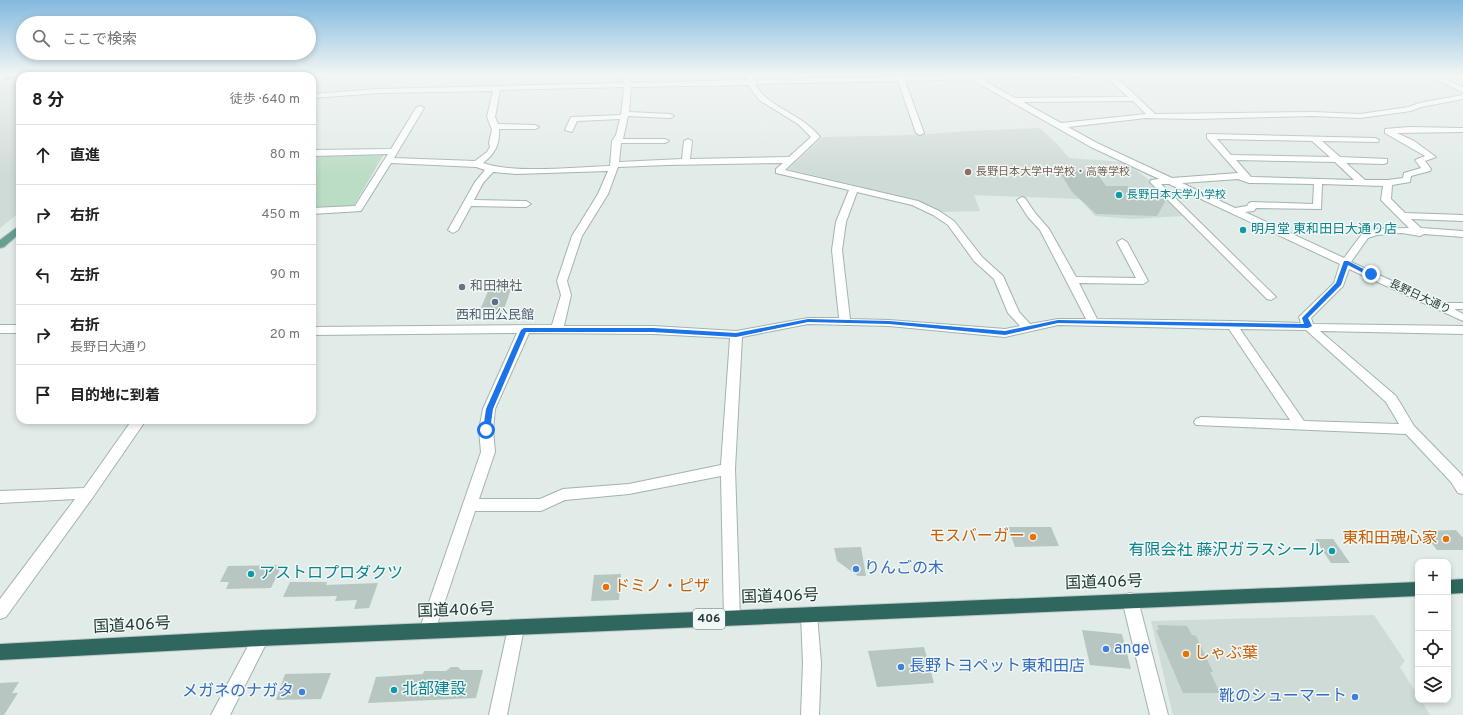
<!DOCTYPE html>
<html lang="ja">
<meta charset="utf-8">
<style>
body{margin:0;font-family:Overpass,"Noto Sans JP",sans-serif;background:#f2f2f2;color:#222}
.controls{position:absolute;right:12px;bottom:12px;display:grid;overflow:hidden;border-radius:8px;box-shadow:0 2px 6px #0003}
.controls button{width:36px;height:36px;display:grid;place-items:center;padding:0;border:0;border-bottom:1px solid #e0e0e0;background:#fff;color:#222;font:20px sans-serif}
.stop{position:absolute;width:12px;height:12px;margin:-9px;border:3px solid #1a73e8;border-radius:50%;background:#fff}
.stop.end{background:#1a73e8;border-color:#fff;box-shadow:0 1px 4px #0008}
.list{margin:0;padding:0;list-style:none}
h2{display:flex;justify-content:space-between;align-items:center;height:52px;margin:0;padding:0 16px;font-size:17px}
h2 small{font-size:13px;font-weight:400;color:#767676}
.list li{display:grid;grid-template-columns:26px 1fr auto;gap:12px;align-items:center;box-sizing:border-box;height:60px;padding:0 16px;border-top:1px solid #e0e0e0}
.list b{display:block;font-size:15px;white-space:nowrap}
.list p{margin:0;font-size:13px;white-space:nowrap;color:#767676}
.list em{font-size:13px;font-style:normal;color:#767676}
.icon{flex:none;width:22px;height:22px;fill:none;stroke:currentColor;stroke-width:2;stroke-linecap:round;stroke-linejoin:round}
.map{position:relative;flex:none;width:1463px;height:715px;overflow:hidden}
.search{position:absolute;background:#fff;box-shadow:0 2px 6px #0003;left:16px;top:16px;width:300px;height:44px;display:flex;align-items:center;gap:10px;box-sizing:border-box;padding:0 14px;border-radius:22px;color:#767676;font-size:15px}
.panel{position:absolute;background:#fff;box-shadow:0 2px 6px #0003;left:16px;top:72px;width:300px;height:352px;border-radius:12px}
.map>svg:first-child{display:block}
.built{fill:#cfdbd6}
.green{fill:#bbdcc5}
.building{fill:#b7c6c0}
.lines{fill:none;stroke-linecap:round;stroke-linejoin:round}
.minor-casing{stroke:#a4b3ae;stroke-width:2}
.major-casing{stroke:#c1c8c7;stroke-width:2}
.highway-casing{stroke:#c1c8c7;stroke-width:2}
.minor{fill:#fff;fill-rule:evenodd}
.major{fill:#679f93;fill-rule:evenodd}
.highway{fill:#2f675e;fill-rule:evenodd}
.rail-casing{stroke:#5c7771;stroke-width:3}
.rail{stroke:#f2f8f5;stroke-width:2;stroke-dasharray:6;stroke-linecap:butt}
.route{fill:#1a73e8}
.education-dot{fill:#8d6e63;stroke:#f2f8f5;stroke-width:1.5}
.culture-dot{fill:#0f9aa8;stroke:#f2f8f5;stroke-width:1.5}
.worship-dot{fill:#6b7280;stroke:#f2f8f5;stroke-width:1.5}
.service-dot{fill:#5c6f8a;stroke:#f2f8f5;stroke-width:1.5}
.food-dot{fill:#e8710a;stroke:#f2f8f5;stroke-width:1.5}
.shop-dot{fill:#3f7fe0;stroke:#f2f8f5;stroke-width:1.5}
.labels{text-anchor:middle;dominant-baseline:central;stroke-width:3;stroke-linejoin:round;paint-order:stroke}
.far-education-label{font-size:11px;fill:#785e54;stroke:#f2f8f5;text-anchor:start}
.far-culture-label{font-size:11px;fill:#0d838f;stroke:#f2f8f5;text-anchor:start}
.far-street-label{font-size:11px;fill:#223b36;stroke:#f2f8f5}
.shield{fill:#f2f8f5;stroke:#60746f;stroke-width:1}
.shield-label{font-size:12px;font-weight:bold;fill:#223b36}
.culture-label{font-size:13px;fill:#0d838f;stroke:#f2f8f5;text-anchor:start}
.worship-label{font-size:13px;fill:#5b616d;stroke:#f2f8f5;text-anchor:start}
.service-label{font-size:13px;fill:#4e5e75;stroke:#f2f8f5}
.near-food-label{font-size:16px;fill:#c56008;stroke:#f2f8f5;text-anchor:end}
.near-culture-label{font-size:16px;fill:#0d838f;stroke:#f2f8f5;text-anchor:start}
.near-shop-label{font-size:16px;fill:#366cbe;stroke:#f2f8f5;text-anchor:start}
.near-street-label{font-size:16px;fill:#223b36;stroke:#f2f8f5}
</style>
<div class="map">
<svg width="1463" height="715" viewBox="0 0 1463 715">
<rect width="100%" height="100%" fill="#e1ebe7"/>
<path class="built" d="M35 74H190L188 76H25Z
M211 74H345L312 82V76H209Z
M20 77V212L0 228V81Z
M1040 128 1058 145 1069 158 1125 162 1168 194 1183 216 1133 219 1095 216 1080 199 974 195 980 211 941 212 917 200 788 169 823 137 915 135 967 131Z
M1374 615 1405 661 1400 667 1418 696V700H1421L1430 715H1173L1151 621Z"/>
<path class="green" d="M384 154 353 207 312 208V156Z"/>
<path class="building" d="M1059 171H1095L1106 186H1128L1129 189 1156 190 1166 200 1157 216 1096 214 1072 192Z
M489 289H511L503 312H479Z
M1008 527H1051L1059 546 1015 547Z
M1456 530 1463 538V550H1437L1422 531Z
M1315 539H1333L1350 563H1331Z
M861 547 866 576H858L837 561 834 548Z
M282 565 271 588 226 589 229 582H220L228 566Z
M621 574 619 600 591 601 594 575Z
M290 582H327L326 585 378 583 369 608 354 609 357 600 335 601 337 596 283 597Z
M1157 625 1187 626 1192 635 1196 636 1213 672H1210L1220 693H1183L1156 630H1159Z
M1082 630 1122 634 1131 669 1090 665Z
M924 647 934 683 877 687 868 651Z
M451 667H458L461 670H483L476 698 368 703 376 677 423 674 424 671H446Z
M331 673 321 699 276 700 285 674Z
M19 682 12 693H18L4 715H0V683Z"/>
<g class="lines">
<defs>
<path id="minor" d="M624 74H631V83L747 80 745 76 747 74 751 75 754 80 896 77V74H903V77L1113 74 1155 114 1313 112 1360 114 1409 107 1419 103 1463 95V99L1421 107 1411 111 1360 118 1313 116 1195 119 1146 118 1068 127 1097 143 1172 178 1238 173 1207 138V134H1210L1375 138 1379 140 1378 142 1322 141 1340 157 1387 159V163L1384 164 1346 163 1365 180H1388L1403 178 1404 173 1421 168 1415 160 1425 156 1385 133V129L1409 127 1463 128V132L1397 133 1414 141 1436 157 1425 161 1431 169 1430 171 1411 176 1410 182 1392 185 1391 199 1405 213 1463 215V221L1411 219 1421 228 1463 231V237L1424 234 1420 236 1402 233 1377 235 1368 238 1351 262 1440 303H1463V309H1454L1463 314V321L1349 269 1343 286 1311 318 1313 324 1463 326V334L1320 331 1396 396 1414 426 1461 474 1463 477V494L1458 493 1451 482 1406 434 1196 425 1194 422 1196 419 1201 417 1290 420 1229 329 1058 325 1005 337 889 326 808 324 742 337 735 469 740 618 738 623 732 625 726 623 724 618 721 476 629 494 565 500 541 511H475L435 631 433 636 427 639 421 636 419 631 481 452 479 430 483 409 517 333 312 335V327L552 325 561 295 557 281 572 236 598 194 608 171 516 174 493 172 483 183 474 200 526 201 531 204 526 207 471 206 458 230 453 233 448 230 475 182 485 170 476 167 391 163 361 211 312 214V208L355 206 388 154 312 156V150L391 149 416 108 420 106 424 108 394 158 475 161 487 152 490 147 489 143 492 130 487 117 493 91 379 93 312 98V94L379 89 624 83ZM1105 76 1128 97 1015 98 981 79ZM971 79 1091 147 1159 179 1151 180 1150 182 1267 299 1271 300 1276 297 1161 184H1169L1340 264 1334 283 1301 315 1299 317 1301 323 1231 321 1097 319 1079 283 1143 284 1148 281 1127 242 1122 239 1117 242 1136 278 1076 277 1049 229 1035 213 1025 198 1022 197 1017 200 1028 217 1040 230 1086 319H1058L1030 324 1019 312 1003 276 982 257 954 221 939 211 918 201 785 170 820 137C801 113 768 108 755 84L898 81 916 133 920 135 924 133 905 81ZM748 85 759 100 798 124 811 137 789 157 690 159 692 141 688 139 684 141 682 159 619 162 621 143H665L669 141 665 139H623L628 116 670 118 674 116 670 114 629 112 631 87ZM624 87 621 115 571 117 565 130 572 132 577 121 620 119 616 135 612 141 610 166C576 167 514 174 483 163 495 154 500 144 499 129H535L539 127 535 125 498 124 495 117 500 90ZM1133 101 1146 114 1061 123 1023 102ZM1217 139 1312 141 1330 157 1231 155ZM1236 160 1335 162 1354 180 1251 177ZM783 163 776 169V173L849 190 836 222 832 250 839 318H808L736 331 653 326H564L571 295 567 281 582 236 608 194 618 167 667 165ZM1238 179 1249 183 1314 184 1313 204 1252 202 1249 203 1247 206 1235 208 1182 183ZM1322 184 1383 186 1381 200 1409 228 1376 229 1362 234 1344 258 1245 212 1254 211 1256 208 1321 209ZM857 192 912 205 933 215 948 225 974 261 994 279 1008 313 1020 326 1005 329 889 320 850 319 842 250 846 222ZM1240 329 1306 330 1386 402 1399 424 1304 421ZM529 333 653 334 730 338 721 465 629 484 563 489 540 499H479L495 452 493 430 495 409Z
M1423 74H1433L1463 87V92Z
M0 325H20V333H0Z
M132 420H146L93 497 6 617 0 619V599L75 499 0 503V491L84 488Z
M1130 593 1136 595 1138 600 1168 715H1150L1122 600 1124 595Z
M809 608 815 610 817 615 821 663 819 715H801L803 663 801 615 803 610Z
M516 620 522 623 524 628 507 715H489L508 628 510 623Z
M261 630 267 633 269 638 230 715H211L255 633Z"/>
<path id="major" d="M201 74 200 76H192L194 74Z
M20 225V233L4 247 0 248V240Z"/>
<path id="highway" d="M1463 579V593L1448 594V580Z
M1418 582V596L261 646 0 660V644L261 630Z"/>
</defs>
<use href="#minor" class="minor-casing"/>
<use href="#major" class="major-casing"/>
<use href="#highway" class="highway-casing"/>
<use href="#minor" class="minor"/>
<use href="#major" class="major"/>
<use href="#highway" class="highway"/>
<defs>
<path id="rail" d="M0 79 25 74"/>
</defs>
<use href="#rail" class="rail-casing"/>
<use href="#rail" class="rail"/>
</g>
<linearGradient id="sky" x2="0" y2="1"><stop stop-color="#83b9de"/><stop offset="0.43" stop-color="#f2f6f4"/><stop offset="1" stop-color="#f2f6f4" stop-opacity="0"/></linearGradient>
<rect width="1463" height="174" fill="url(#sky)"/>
<path class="route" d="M1344 261H1348L1373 274 1369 276 1348 265 1341 285 1308 318 1312 326 1308 328 1058 323 1005 335 889 324 808 322 736 337 653 332H526L493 409 490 430 486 433 483 430 486 409 521 330 524 328H653L736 333 808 319 889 321 1005 331 1058 320 1304 324 1302 318 1336 283Z"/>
<circle class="education-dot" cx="968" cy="172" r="4"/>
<g class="culture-dot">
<circle cx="1119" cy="195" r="4"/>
<circle cx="1243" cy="230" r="4"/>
<circle cx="1332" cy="551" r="4"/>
<circle cx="251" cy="574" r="4"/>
<circle cx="394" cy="690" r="4"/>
</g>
<circle class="worship-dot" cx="462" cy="287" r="4"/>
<circle class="service-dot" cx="495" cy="302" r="4"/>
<g class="food-dot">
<circle cx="1033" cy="537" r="4"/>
<circle cx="1446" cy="539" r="4"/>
<circle cx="606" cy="587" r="4"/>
<circle cx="1186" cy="654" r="4"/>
</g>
<g class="shop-dot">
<circle cx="856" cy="569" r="4"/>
<circle cx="1106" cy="649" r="4"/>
<circle cx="901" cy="667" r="4"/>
<circle cx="302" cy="692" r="4"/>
<circle cx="1355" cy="697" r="4"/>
</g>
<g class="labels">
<g class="far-education-label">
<text x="976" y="172">長野日本大学中学校・高等学校</text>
</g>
<g class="far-culture-label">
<text x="1127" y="195">長野日本大学小学校</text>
</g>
<g class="far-street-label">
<text transform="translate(1420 297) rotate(25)">長野日大通り</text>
</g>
<rect class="shield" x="693" y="609" width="32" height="20" rx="3"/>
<g class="shield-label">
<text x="709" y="619">406</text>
</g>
<g class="culture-label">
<text x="1251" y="230">明月堂 東和田日大通り店</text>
</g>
<g class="worship-label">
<text x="470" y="287">和田神社</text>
</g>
<g class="service-label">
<text x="495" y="316">西和田公民館</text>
</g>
<g class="near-food-label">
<text x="1025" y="537">モスバーガー</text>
<text x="1438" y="539">東和田魂心家</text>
<text x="614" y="587" text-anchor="start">ドミノ・ピザ</text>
<text x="1194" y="654" text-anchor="start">しゃぶ葉</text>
</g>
<g class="near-culture-label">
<text x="1324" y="551" text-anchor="end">有限会社 藤沢ガラスシール</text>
<text x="259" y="574">アストロプロダクツ</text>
<text x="402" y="690">北部建設</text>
</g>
<g class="near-shop-label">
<text x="864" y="569">りんごの木</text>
<text x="1114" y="649">ange</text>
<text x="909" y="667">長野トヨペット東和田店</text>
<text x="294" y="692" text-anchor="end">メガネのナガタ</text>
<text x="1347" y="697" text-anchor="end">靴のシューマート</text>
</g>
<g class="near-street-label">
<text transform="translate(1104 583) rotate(-2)">国道406号</text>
<text transform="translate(780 597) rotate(-2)">国道406号</text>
<text transform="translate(456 611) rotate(-2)">国道406号</text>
<text transform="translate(132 626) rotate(-3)">国道406号</text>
</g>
</g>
</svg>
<div class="controls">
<button>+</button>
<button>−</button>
<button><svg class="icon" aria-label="locate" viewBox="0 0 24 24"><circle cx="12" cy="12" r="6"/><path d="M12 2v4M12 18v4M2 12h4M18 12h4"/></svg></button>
<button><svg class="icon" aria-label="layers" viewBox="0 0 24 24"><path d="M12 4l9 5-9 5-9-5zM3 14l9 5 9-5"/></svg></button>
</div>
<div class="stop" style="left:486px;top:430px"></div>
<div class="stop end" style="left:1371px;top:274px"></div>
<div class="search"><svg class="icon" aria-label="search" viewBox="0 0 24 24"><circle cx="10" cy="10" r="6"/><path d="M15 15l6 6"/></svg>ここで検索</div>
<section class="panel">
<h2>8 分<small>徒歩 · 640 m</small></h2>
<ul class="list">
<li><svg class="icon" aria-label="ahead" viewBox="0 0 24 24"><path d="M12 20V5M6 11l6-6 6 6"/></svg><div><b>直進</b></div><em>80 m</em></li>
<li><svg class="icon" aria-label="right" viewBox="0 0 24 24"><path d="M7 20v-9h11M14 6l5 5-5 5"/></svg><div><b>右折</b></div><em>450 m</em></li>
<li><svg class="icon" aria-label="left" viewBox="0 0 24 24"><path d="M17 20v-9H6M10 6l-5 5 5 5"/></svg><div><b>左折</b></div><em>90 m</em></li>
<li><svg class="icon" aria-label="right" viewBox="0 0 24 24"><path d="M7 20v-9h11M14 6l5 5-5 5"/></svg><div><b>右折</b><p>長野日大通り</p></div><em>20 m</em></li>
<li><svg class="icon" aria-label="arrive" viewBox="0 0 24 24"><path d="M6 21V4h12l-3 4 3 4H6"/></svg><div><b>目的地に到着</b></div></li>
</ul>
</section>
</div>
